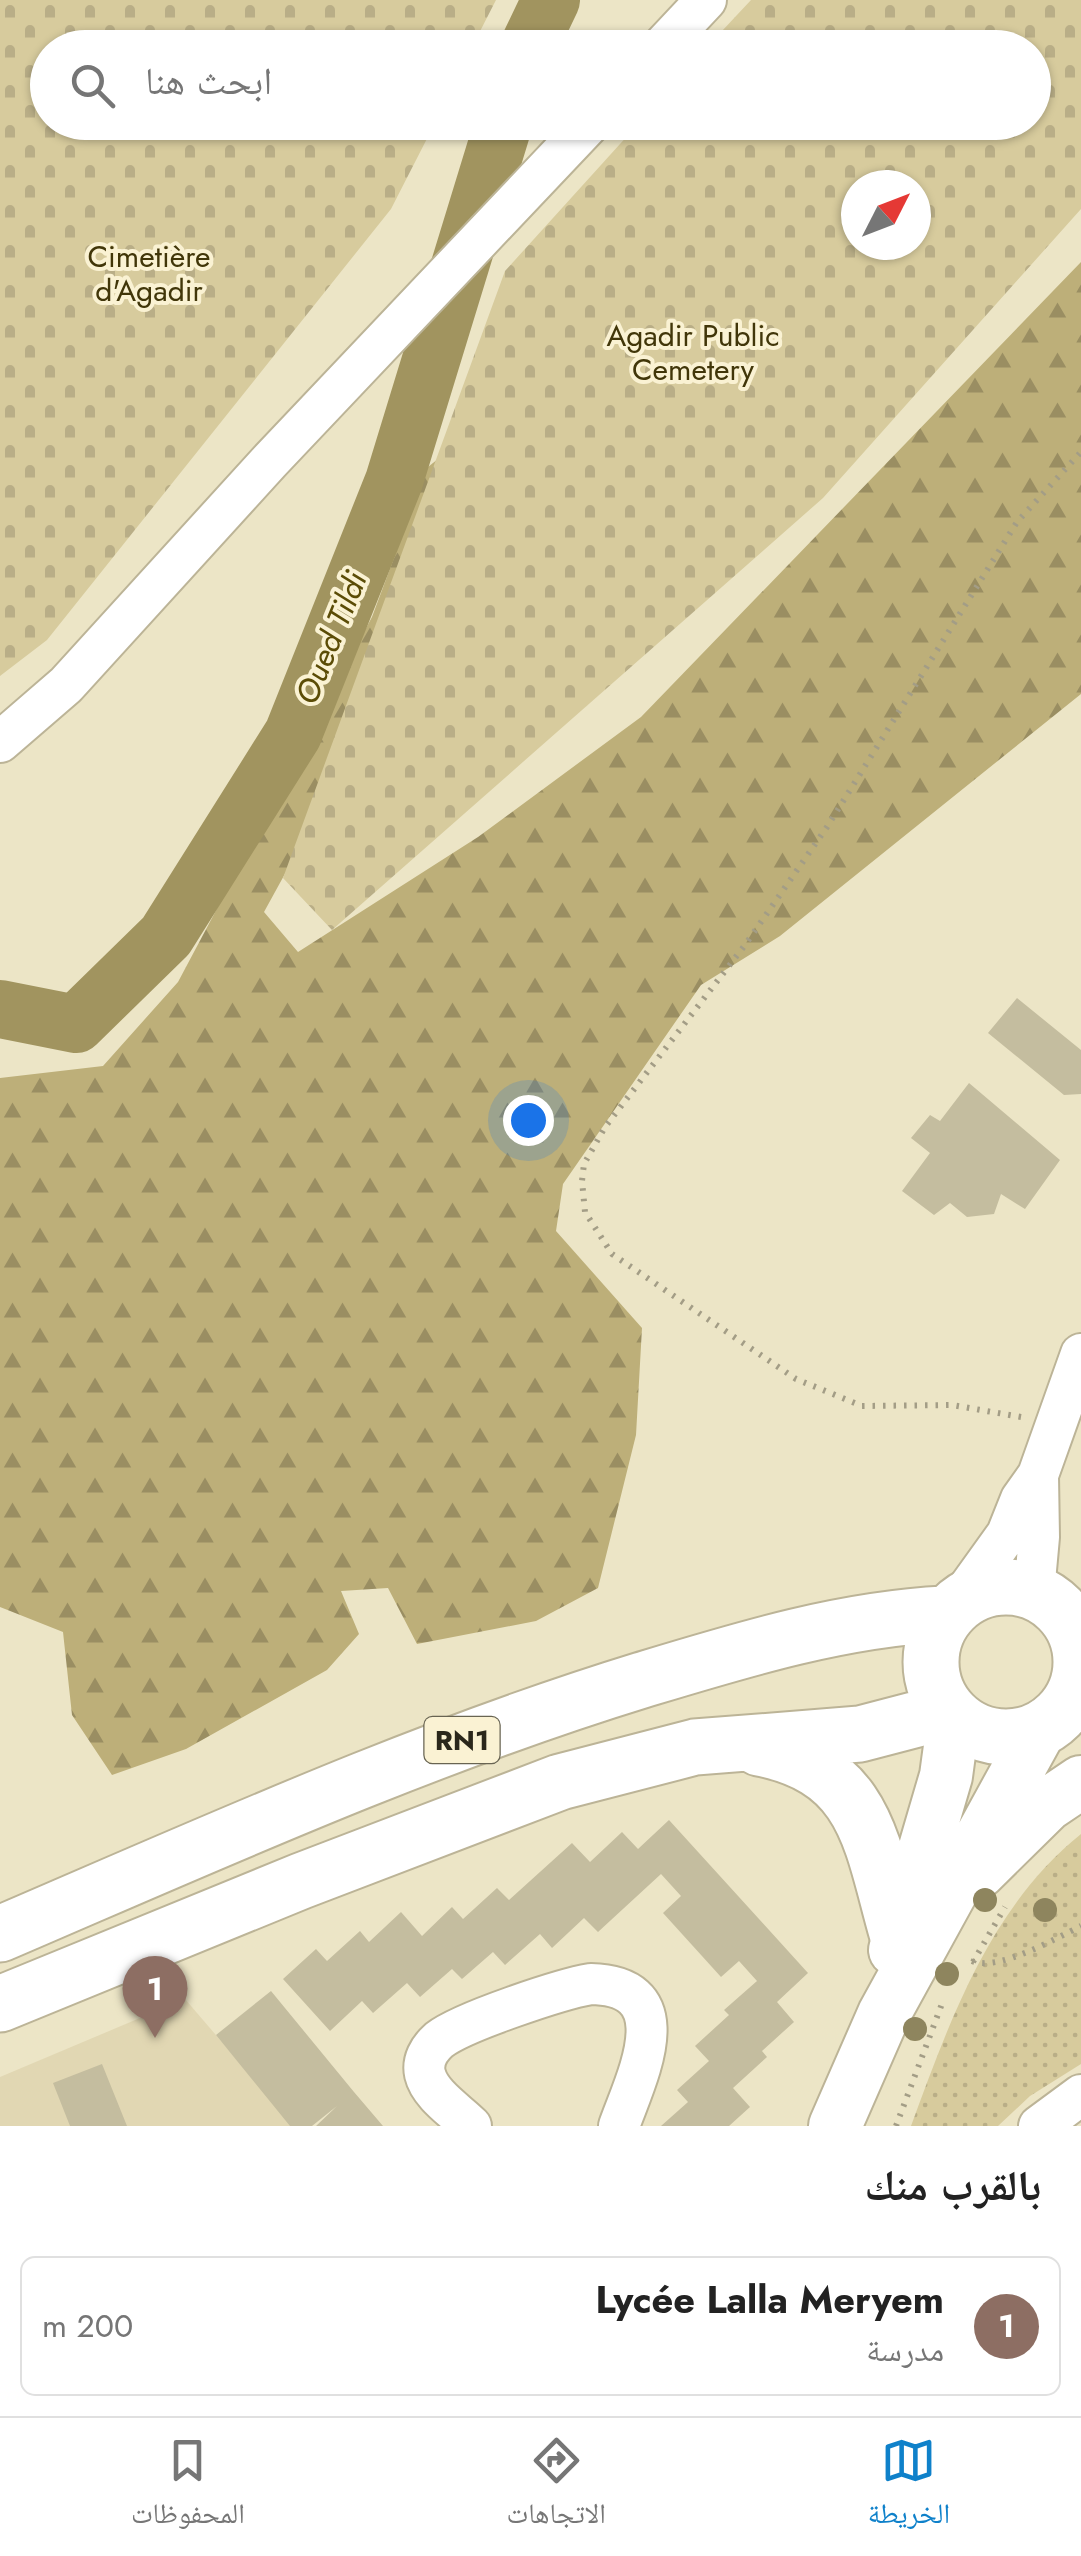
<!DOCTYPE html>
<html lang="ar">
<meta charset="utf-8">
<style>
body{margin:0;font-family:Jost,"Noto Naskh Arabic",sans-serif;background:#f6f6f6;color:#222;direction:rtl}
.compass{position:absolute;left:841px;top:170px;width:90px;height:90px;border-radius:50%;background:#fff;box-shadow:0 2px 8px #0004;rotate:48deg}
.you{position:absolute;left:528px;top:1120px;width:35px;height:35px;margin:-25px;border:8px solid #fff;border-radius:50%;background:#1a73e8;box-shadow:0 0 0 15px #1a73e833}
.badge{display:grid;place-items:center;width:65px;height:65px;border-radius:50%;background:#0f81ca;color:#fff;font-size:32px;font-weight:700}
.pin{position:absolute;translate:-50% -82px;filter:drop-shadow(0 2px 5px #0008)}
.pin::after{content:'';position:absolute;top:52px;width:35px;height:30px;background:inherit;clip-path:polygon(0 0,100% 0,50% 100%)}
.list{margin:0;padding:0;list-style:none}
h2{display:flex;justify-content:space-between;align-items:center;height:130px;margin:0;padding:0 40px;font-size:42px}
h2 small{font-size:32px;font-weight:400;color:#767676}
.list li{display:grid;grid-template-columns:65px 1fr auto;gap:30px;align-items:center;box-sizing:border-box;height:140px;margin:0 20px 20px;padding:0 20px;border:2px solid #e0e0e0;border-radius:15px}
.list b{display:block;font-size:38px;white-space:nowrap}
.list p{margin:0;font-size:32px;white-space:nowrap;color:#767676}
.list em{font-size:32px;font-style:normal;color:#767676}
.icon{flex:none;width:55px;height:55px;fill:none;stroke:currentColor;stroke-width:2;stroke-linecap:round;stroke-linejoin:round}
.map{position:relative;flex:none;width:1081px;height:2126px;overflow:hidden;direction:ltr}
.search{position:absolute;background:#fff;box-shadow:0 2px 8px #0004;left:30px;right:30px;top:30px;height:110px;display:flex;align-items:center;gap:25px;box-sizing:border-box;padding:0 35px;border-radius:55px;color:#767676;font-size:38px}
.sheet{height:290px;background:#fff}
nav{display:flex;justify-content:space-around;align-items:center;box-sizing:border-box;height:140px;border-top:2px solid #e0e0e0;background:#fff;font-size:28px;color:#767676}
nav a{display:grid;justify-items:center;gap:5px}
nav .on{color:#0f81ca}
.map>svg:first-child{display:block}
.built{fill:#e1d7b3}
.forest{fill:url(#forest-firs)}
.cemetery{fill:url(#cemetery-stones);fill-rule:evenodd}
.park{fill:url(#park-dots)}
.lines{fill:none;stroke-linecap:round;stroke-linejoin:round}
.river{stroke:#a1945f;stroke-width:58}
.building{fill:#c4bd9f}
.minor-casing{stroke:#bcb497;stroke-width:44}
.major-casing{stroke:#bcb497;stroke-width:56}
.highway-casing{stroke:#bcb497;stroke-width:59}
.path{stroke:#a39d86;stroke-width:6;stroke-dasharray:2.5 8;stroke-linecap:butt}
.minor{stroke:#fff;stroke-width:40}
.major{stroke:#fff;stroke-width:52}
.highway{stroke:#fff;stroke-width:55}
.tree{fill:#8e855e}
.labels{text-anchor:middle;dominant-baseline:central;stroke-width:8;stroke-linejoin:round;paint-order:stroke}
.shield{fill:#faf2d3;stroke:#686452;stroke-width:2.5}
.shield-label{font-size:28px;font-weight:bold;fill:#2a271b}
.park-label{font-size:30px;fill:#413609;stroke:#faf2d3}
.water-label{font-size:32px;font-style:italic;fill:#5b4c06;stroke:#faf2d3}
</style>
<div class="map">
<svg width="1081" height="2126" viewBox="0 0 1081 2126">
<defs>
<pattern id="forest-firs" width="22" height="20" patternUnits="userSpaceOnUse" patternTransform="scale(2.5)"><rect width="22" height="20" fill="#bdaf79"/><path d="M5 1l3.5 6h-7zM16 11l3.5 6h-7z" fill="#9a8e62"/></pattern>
<pattern id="cemetery-stones" width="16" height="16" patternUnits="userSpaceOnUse" patternTransform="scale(2.5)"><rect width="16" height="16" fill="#d7cb9d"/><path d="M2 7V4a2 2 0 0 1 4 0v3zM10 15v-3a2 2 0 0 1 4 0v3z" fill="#b9ae87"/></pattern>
<pattern id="park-dots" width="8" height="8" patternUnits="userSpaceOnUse" patternTransform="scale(2.5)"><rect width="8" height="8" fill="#d7cb9d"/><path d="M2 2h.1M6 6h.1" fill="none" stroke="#b9ae87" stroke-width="1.8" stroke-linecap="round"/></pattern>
</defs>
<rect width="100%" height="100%" fill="#ece5c6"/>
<path class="built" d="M185 1999 294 2126H0V2077Z"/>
<path class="forest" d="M1081 262V694L780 936 701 985 563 1184 556 1231 642 1328 636 1435 598 1588 536 1621 417 1644 388 1588 341 1591 359 1634 327 1670 186 1749 112 1775 72 1715 63 1632 0 1607V1078L103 1066 178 982 372 617 428 467 464 438 398 668 264 912 298 952 478 837 641 717Z"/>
<path class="cemetery" d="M0 0H496L472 47 48 48V122L435 123 391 209 47 640 0 676Z
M751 0H1081V209L823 498 332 930 283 878 505 271 639 123 1034 122V48L707 47ZM856 185H916V245H856Z"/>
<path class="park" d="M1081 1834V2064L1030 2096 998 2126H911C950 2020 990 1907 1081 1834Z"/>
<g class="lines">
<path class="river" d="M528 48 551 0
M0 1009 76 1024 166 936 293 734 394 481 504 122"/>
</g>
<path class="building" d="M1017 998 1081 1050V1094L1064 1095 988 1033Z
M969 1083 1060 1160 1025 1209 1001 1194 994 1214 967 1217 950 1203 934 1215 902 1191 930 1153 911 1138 930 1115 940 1121Z
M669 1820 808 1973 777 2002 794 2022 762 2051 767 2057 733 2088 750 2107 729 2126H661L688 2102 677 2090 709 2061 695 2046 729 2015 724 2010 757 1981 739 1961 721 1977 663 1913 681 1896 661 1874 598 1932 584 1918 552 1948 540 1934 505 1965 493 1952 462 1979 452 1969 420 1997 407 1983 373 2013 362 2001 330 2031 283 1979 316 1949 327 1961 360 1931 369 1942 401 1912 422 1936 452 1907 463 1919 497 1888 509 1900 572 1843 590 1862 622 1832 638 1849Z
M271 1991 354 2092 383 2126H316L337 2106 312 2126H290L216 2035Z
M102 2064 127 2126H70L53 2083Z"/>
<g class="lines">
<defs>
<path id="minor" d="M661 48 706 0
M0 742 66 685 269 462 591 122
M1034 1592 1039 1537 1038 1476
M956 1605 1007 1534 1021 1499 1038 1475 1081 1354
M471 2126C456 2111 430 2095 425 2074 422 2061 429 2049 439 2040 462 2022 561 1989 591 1984 684 1986 636 2078 619 2126
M1039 2126 1081 2095"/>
<path id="major" d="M979 1872 1047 1805 1081 1782
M895 1950 946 1776 954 1717
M835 2126 884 2014 1041 1728"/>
<path id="highway" d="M931 1662a75 75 0 1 1 150 0a75 75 0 1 1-150 0Z
M759 1748C867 1769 871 1842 897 1933
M0 1934C212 1843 421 1748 642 1680 741 1650 841 1619 945 1614
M0 2004 301 1881 560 1782 695 1747 860 1734 948 1711"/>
</defs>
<use href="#minor" class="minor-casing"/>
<use href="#major" class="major-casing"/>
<use href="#highway" class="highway-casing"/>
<path class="path" d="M1021 1417 952 1405 862 1406 796 1379 612 1254 585 1212 582 1181 584 1164 605 1127 745 945 827 827 1017 522 1081 452
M972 1961C998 1972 1056 1938 1081 1926
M973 1962 1005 1907
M896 2126 943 2001"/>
<use href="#minor" class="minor"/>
<use href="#major" class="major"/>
<use href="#highway" class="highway"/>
</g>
<g class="tree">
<circle cx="985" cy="1900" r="12"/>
<circle cx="1045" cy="1910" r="12"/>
<circle cx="947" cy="1974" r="12"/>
<circle cx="915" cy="2029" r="12"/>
</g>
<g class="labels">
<rect class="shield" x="424.5" y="1717" width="75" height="46" rx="8"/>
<g class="shield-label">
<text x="462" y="1740">RN1</text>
</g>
<g class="park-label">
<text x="149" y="256">Cimetière<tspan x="149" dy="34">d'Agadir</tspan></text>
<text x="693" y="335">Agadir Public<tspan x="693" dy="34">Cemetery</tspan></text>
</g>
<g class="water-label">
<text transform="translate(331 638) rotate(-68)">Oued Tildi</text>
</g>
</g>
</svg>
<svg class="compass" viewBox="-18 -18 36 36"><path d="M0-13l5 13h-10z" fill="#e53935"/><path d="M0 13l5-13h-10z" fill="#767676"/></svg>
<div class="you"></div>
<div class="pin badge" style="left:155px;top:2038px;background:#8d6e63">1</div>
<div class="search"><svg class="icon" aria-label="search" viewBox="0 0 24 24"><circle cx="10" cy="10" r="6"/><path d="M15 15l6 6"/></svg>ابحث هنا</div>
</div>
<section class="sheet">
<h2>بالقرب منك<small></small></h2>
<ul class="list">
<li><span class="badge" style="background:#8d6e63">1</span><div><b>Lycée Lalla Meryem</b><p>مدرسة</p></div><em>200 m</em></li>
</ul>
</section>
<nav>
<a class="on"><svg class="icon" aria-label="map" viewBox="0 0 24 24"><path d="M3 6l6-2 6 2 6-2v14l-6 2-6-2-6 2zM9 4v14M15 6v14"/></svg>الخريطة</a>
<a><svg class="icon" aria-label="directions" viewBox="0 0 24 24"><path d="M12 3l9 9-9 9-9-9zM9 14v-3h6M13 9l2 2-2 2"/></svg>الاتجاهات</a>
<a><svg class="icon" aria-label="saved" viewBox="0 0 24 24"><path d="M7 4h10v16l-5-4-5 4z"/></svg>المحفوظات</a>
</nav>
